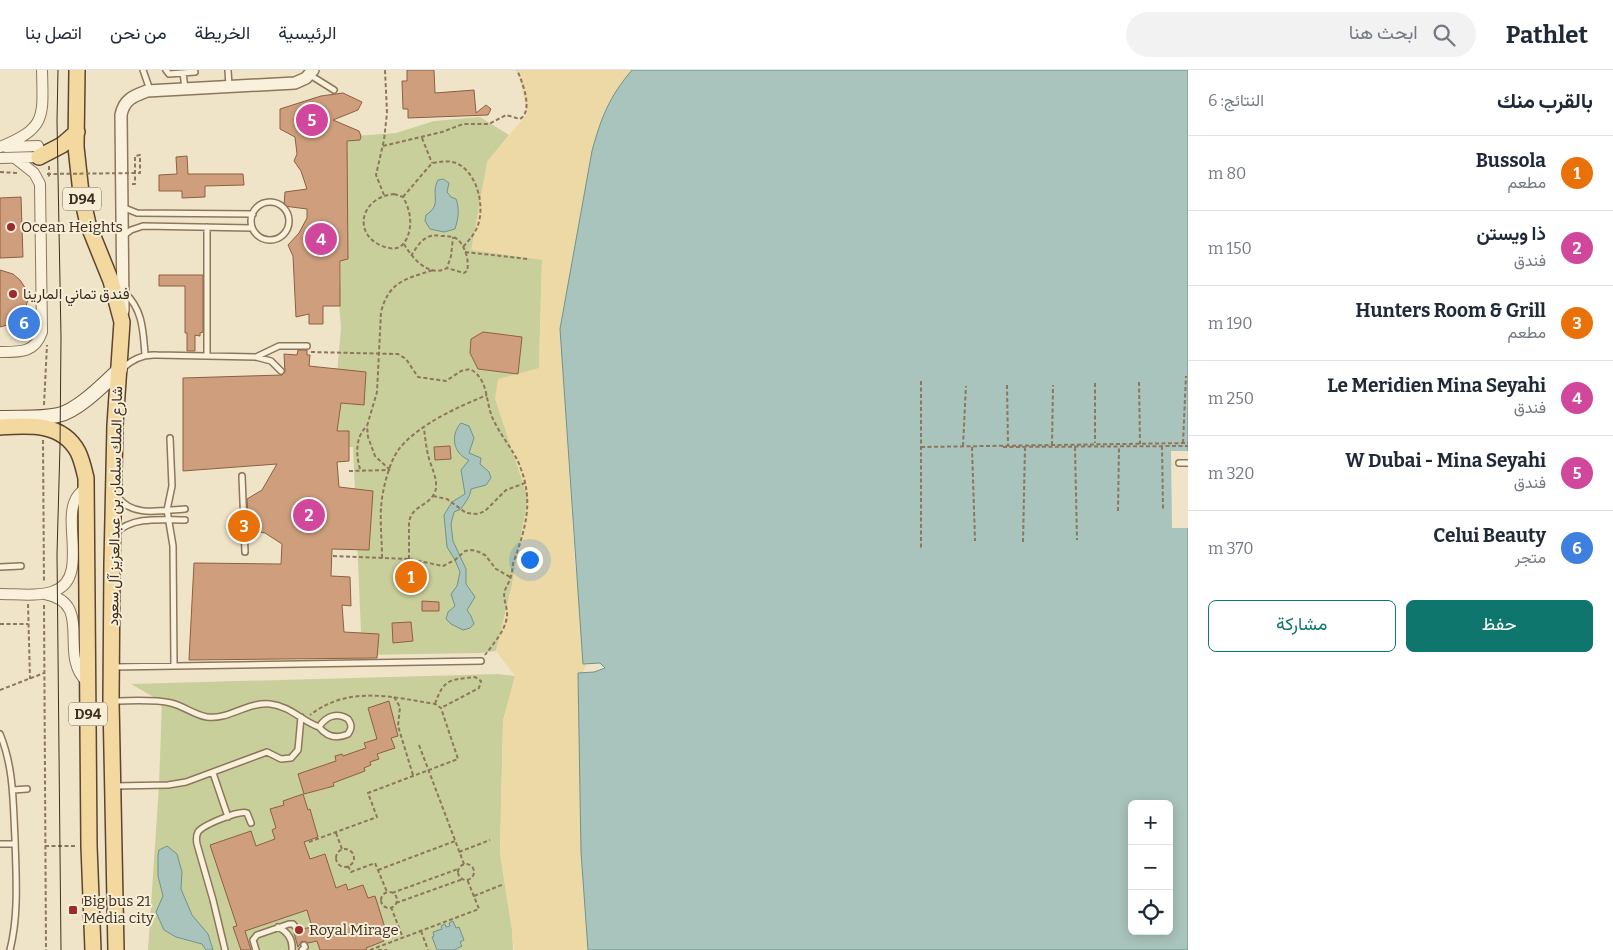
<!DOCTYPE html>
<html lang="ar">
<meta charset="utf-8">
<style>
body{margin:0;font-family:Bitter,Vazirmatn,serif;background:#f2f2f3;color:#1f2937;direction:rtl}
.controls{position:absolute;right:15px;bottom:15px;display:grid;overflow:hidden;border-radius:8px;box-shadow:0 2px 12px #0003}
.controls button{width:45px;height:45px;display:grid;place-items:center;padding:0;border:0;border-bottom:1px solid #e0e1e3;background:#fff;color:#1f2937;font:25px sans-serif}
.you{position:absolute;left:529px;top:489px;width:18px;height:18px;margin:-12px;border:4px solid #fff;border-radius:50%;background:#1a73e8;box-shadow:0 0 0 8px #1a73e833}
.badge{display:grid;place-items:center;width:32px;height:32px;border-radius:50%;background:#0f766e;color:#fff;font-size:16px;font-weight:700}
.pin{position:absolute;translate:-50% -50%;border:2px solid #fff;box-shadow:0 1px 5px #0006}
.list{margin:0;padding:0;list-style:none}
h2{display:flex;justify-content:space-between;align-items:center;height:65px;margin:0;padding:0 20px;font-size:21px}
h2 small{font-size:16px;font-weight:400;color:#747a83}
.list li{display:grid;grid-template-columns:32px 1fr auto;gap:15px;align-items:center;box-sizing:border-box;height:75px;padding:0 20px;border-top:1px solid #e0e1e3}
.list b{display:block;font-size:19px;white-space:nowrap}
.list p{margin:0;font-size:16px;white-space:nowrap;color:#747a83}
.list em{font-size:16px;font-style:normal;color:#747a83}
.actions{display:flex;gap:10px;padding:15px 20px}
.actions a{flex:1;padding:11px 0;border:1px solid #0f766e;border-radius:8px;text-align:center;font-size:18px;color:#0f766e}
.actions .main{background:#0f766e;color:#fff}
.icon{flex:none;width:28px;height:28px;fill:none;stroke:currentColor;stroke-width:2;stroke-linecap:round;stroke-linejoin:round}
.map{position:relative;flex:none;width:1188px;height:880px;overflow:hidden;direction:ltr}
header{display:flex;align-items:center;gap:30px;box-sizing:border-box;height:70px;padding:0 25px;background:#fff;border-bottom:1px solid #e0e1e3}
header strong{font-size:24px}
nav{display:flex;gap:28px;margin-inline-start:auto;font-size:18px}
.search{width:350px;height:45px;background:#f2f2f3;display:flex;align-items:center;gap:12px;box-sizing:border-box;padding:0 18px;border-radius:28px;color:#747a83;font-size:19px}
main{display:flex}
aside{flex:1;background:#fff}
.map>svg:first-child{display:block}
.green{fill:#c9cf9b}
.sand{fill:#ecd9a5}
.water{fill:#a9c4bc;stroke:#6f938a;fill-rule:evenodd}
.pier{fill:#f0e4c8}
.building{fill:#cf9f7d;stroke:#8d5f41}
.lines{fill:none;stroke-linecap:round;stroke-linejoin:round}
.service-casing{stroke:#8d765c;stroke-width:8}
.minor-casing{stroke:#8d765c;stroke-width:12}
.tertiary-casing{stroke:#8d765c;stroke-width:14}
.secondary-casing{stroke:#6f573f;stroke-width:16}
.primary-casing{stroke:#5b4430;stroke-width:18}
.path{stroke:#8d765c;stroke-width:2;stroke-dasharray:4 2.5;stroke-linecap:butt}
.service{stroke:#faf1dc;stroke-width:5}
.minor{stroke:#faf1dc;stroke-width:10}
.tertiary{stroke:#faf1dc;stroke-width:11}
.secondary{stroke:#faf1dc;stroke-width:14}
.primary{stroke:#f3d9a0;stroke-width:15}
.tram{stroke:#3d2e20;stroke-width:1}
.path-bridge{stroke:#8d765c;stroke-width:2;stroke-dasharray:4 2.5;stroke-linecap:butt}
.poi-dot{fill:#9e2a2b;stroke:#f7eed8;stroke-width:2}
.labels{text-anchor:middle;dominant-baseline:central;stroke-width:4;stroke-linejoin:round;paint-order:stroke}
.shield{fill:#f7eed8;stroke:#756857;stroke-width:1}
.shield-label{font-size:14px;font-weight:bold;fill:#3d2e20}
.poi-label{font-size:15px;fill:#3d2e20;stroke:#f7eed8;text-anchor:start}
.street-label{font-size:15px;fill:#3d2e20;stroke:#f7eed8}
</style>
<header>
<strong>Pathlet</strong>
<div class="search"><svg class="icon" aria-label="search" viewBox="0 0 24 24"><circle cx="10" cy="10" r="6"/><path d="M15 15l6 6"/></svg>ابحث هنا</div>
<nav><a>الرئيسية</a><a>الخريطة</a><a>من نحن</a><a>اتصل بنا</a></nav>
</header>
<main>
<aside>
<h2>بالقرب منك<small>النتائج: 6</small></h2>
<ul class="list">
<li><span class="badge" style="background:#e8710a">1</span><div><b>Bussola</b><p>مطعم</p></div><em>80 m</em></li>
<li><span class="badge" style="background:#d1479c">2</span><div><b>ذا ويستن</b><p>فندق</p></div><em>150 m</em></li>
<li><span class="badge" style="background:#e8710a">3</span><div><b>Hunters Room &amp; Grill</b><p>مطعم</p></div><em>190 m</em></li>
<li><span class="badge" style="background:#d1479c">4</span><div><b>Le Meridien Mina Seyahi</b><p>فندق</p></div><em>250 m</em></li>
<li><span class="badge" style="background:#d1479c">5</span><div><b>W Dubai - Mina Seyahi</b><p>فندق</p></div><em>320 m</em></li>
<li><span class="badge" style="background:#3f7fe0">6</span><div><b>Celui Beauty</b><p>متجر</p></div><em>370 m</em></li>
</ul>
<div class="actions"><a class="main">حفظ</a><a>مشاركة</a></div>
</aside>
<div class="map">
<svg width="1188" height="880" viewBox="0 0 1188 880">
<rect width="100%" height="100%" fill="#f0e4c8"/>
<path class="green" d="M480 47 509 65 487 92 542 190 539 298 495 328 528 428 512 515 496 581 481 583 362 585 353 377 319 378 335 326 341 258 339 234 341 207 342 67 396 63 434 51Z
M497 604 515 606 503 651 500 783 512 860 513 880H148L159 715 162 632 131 614Z"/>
<path class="sand" d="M518 0H632C609 27 601 48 592 81L560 259 575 493 587 593 578 613 581 782 588 880H514L512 860 500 783 503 651 515 606 496 581 512 515 528 428 495 328 498 309 539 298 542 190 471 180 487 92 527 44Z"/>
<path class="water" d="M632 0H1188V880H588L581 782 578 603 594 602 605 598 600 593 583 594 560 259 592 81C601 48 609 27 632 0ZM1132 734H1169V861H1132Z
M443 109 449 113 447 122 451 127 456 129C460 140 458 149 455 159L444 162 430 159 425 151 426 145C443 134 430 125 438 110Z
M461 353 469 356 474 368 469 383 481 388 480 394 489 402 491 408 486 415 471 419C470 428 465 432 461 439L454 442 451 454 453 471 466 499V514L475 527 467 540 471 546 474 554 470 558 463 560 451 554 446 549 448 542 455 536 451 524 457 516 460 502 455 490 447 477 444 445 452 432 465 424 461 400 469 390C453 384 450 365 461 353Z
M167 776 177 784 182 802 181 819 192 845 208 864 213 880H206L202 874 176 867 164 860 156 842 163 826 158 806V785L159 780Z
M453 851 456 858 459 857 464 870 460 872 462 876 454 880H437L432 867 434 866 433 862 442 859 441 856 445 854 446 857 450 856 449 853Z"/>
<path class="pier" d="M1171 381H1188V458H1172Z"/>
<path class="building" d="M407 0H434L435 23 474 20 476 43 486 35 491 39 488 45 408 48V39H403L402 11H407Z
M343 23 362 32 358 40 333 50 359 61 361 66 360 70 347 71 348 189 340 191V236H323V254H309V244L296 247 293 186 288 175 299 163 307 148V139L284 136 285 122 307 119 301 101 294 91 297 84 295 67 280 59V39L321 26Z
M187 86 188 104H243L244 115 205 116V127L182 128V121H159V105L177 104 176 87Z
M21 127 23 187 0 188V128Z
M0 200 13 204 20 210 26 219 28 229 25 240 19 248 11 254 0 257Z
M159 205H203V262L200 263V266L195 265V281H187V263H185V216H159Z
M483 262 522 267 518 304 478 299 470 283 471 269Z
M298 280H307V285H310L309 296 366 302 364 335 341 333 337 361H349V391L337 392 339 417 373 421 369 480 332 479 331 506 350 507 351 536 342 535 344 562 379 564 377 588 189 590 194 493 281 494 282 474 265 463 249 461 247 429 262 420 277 394 183 401V308L282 305 285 302 284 284 297 285Z
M450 376 451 389 435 390 434 377Z
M422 531 439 532V541H422Z
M411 552 413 571 393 573 392 553Z
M389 631 398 666 391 668 395 678 377 684 379 689 370 692 371 695 364 698 365 701 333 713 334 716 304 724 298 704 336 691 335 686 342 684 343 686 366 678 364 673 377 669 368 638Z
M303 724 308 740 310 739 318 767 304 772 310 789 325 784 336 818 346 814 348 820 363 815 368 828 375 826 386 861 381 863 384 871 366 878 367 880H320L317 871 308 873 302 871 298 877 294 863 299 864 302 859 312 857 307 840 245 861 251 880H241L233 857 237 856 210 775 251 761 256 776 275 769 272 760 276 758 270 739 284 735 283 731Z"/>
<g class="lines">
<defs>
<path id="service" d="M143 0 150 20
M166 0 169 4 195 2
M228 0 229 16
M183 3 185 18
M310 5 334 20
M251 151a19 19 0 1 1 38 0a19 19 0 1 1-38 0Z
M122 137 137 143 253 144
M207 157V286
M123 166 131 160 143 156 252 158
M125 223C143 240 143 261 145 284
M256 287 279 276H307
M122 299C132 289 143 284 157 285L256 287 271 291 281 301
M170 368 172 416 167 440 173 476 174 595
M1179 393H1188
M242 406 245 482
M118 427C133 448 162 440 185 439
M116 463C133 446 162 450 185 450
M0 497 21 496
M112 597 481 591
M113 631C132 631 153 629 171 633 184 636 194 645 207 647 229 650 246 632 270 634 290 636 302 651 319 657 326 646 337 642 348 649 352 655 352 658 348 664 337 669 327 667 319 657
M0 664C14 698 13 733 15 769 16 806 19 844 10 880
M213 703 228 747
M114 716 168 715 186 712 267 682 281 689 291 688 298 680 301 647
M13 720 27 719
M0 774H15
M278 857C288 862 293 869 292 880
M225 880 213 830 197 774C196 769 196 766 198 762 203 755 239 740 247 743L251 753
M256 880 253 870 257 865 289 854H293L298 860
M302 880 305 877 304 875"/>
<path id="minor" d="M0 77C47 58 43 47 42 0
M0 88 39 87 40 82 38 76 6 77
M0 282C20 282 35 283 42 262L40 114 34 103 15 88
M0 524C17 524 38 527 54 521 87 510 65 457 74 433 76 426 81 422 86 418
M45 524C95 533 57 585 87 612"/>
<path id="tertiary" d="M123 241 121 45C124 29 134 26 147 21L295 13 306 8 313 0"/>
<path id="secondary" d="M0 348C19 347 40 349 58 345 78 341 105 313 120 299"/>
<path id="primary" d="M77 0 76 77 81 123 88 154 111 211 122 252 115 355 112 494 111 631 116 880
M39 87 62 75 77 62
M0 357C28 355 62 352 78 382 82 390 84 400 86 408L89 776 93 880"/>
</defs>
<use href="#service" class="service-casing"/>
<use href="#minor" class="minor-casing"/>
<use href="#tertiary" class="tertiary-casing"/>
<use href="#secondary" class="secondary-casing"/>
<use href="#primary" class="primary-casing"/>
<path class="path" d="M422 68 432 93
M383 76 442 62 463 54H489L506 45 520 49C534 41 522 11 517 0
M49 96V109
M0 102 17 103
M132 114H135V86L140 85V103H137
M394 124 403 127C410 139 413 154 407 168 403 176 398 180 389 178 352 170 357 128 394 124Z
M384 125 376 105 384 70 387 43 385 0
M403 127 432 93C440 92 448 90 456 93 477 102 485 135 478 155 475 164 469 170 463 177
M404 174C412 188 429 208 447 198L451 186 453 167
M465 182 528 189
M411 186C415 180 419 172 426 168 431 165 435 165 441 166 445 166 449 166 453 167 464 170 470 191 467 201L464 203 447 198
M311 282 398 284 406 289 418 307 446 311 461 301 470 299C489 309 485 332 493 349 501 367 515 381 521 399 533 431 526 457 515 488 512 494 513 500 511 506 510 511 507 515 505 520 502 528 508 537 507 546 506 560 493 574 485 585
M921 311V478
M1139 312 1140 374
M1095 313V373
M1007 315 1008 375
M44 335 47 275
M43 370 44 513
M1183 373 1186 306
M1052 375 1053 315
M963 376 966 316
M1162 376 1163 439
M921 377 1188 373
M972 377 975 471
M1003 377 1188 376
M1075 377 1077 470
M360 399C356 385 355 367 367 356
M390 400 375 386 368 367 367 356 377 322 381 242C389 211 406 209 433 200
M349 401 390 400
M433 426 447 429 466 443 478 444 485 441 506 420 525 413
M1118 441 1119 376
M1023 472 1025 377
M333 486 409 489 443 496 455 490 465 481 472 480 479 482 485 485 496 499 510 507
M382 488C382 471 380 454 381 438 382 421 389 392 399 379 419 354 458 337 487 325
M409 489V452C412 437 424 437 432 427 442 415 431 398 428 385 426 376 425 367 424 358
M28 534 30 609
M44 535 46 880
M0 554H28
M0 620 44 603
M394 627 400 637 398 656 413 705
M435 634C444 608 450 610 475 607L481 611 479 618 441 638
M419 675 464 794
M336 763 342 779
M309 772 377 747 368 723 458 689 441 638 435 634C392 627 349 615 310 645
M45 776H77
M336 788a9 9 0 1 1 18 0a9 9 0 1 1-18 0Z
M459 782 490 770
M458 802a8 8 0 1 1 16 0a8 8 0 1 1-16 0Z
M348 796 351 802 375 793 387 822
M378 800 455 771
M381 830a8 8 0 1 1 16 0a8 8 0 1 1-16 0Z
M392 823 458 799
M474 826 504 814
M396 833 463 809
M391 837 403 868
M421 861 428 880
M370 880 479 839 467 809
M378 880H387"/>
<use href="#service" class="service"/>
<use href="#minor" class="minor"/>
<use href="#tertiary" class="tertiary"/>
<use href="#secondary" class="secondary"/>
<use href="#primary" class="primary"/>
<path class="tram" d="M58 0 57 51 61 267 60 376 57 484 61 880"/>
<path class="path-bridge" d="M47 104 137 103"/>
</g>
<g class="poi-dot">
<circle cx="11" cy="157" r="5"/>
<circle cx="13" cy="224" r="5"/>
<rect x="68" y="835" width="10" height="10" rx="2.5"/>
<circle cx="299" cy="860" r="5"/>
</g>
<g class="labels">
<g class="shield">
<rect x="63" y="117.5" width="38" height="23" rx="4"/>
<rect x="69" y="632.5" width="38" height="23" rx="4"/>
</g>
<g class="shield-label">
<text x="82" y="129">D94</text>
<text x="88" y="644">D94</text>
</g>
<g class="poi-label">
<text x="21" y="157">Ocean Heights</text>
<text x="23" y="224">فندق تماني المارينا</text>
<text x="83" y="831">Big bus 21<tspan x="83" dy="17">Media city</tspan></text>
<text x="309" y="860">Royal Mirage</text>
</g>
<g class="street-label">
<text transform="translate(115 436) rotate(-89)">شارع الملك سلمان بن عبدالعزيز آل سعود</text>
</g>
</g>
</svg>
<div class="controls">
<button>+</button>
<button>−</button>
<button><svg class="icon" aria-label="locate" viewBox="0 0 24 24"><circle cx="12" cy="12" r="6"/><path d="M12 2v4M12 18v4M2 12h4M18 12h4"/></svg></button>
</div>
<div class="you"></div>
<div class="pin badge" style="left:411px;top:507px;background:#e8710a">1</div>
<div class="pin badge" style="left:309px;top:445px;background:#d1479c">2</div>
<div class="pin badge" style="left:244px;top:456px;background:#e8710a">3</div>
<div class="pin badge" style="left:321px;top:169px;background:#d1479c">4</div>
<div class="pin badge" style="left:312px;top:50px;background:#d1479c">5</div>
<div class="pin badge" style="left:24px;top:253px;background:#3f7fe0">6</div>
</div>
</main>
